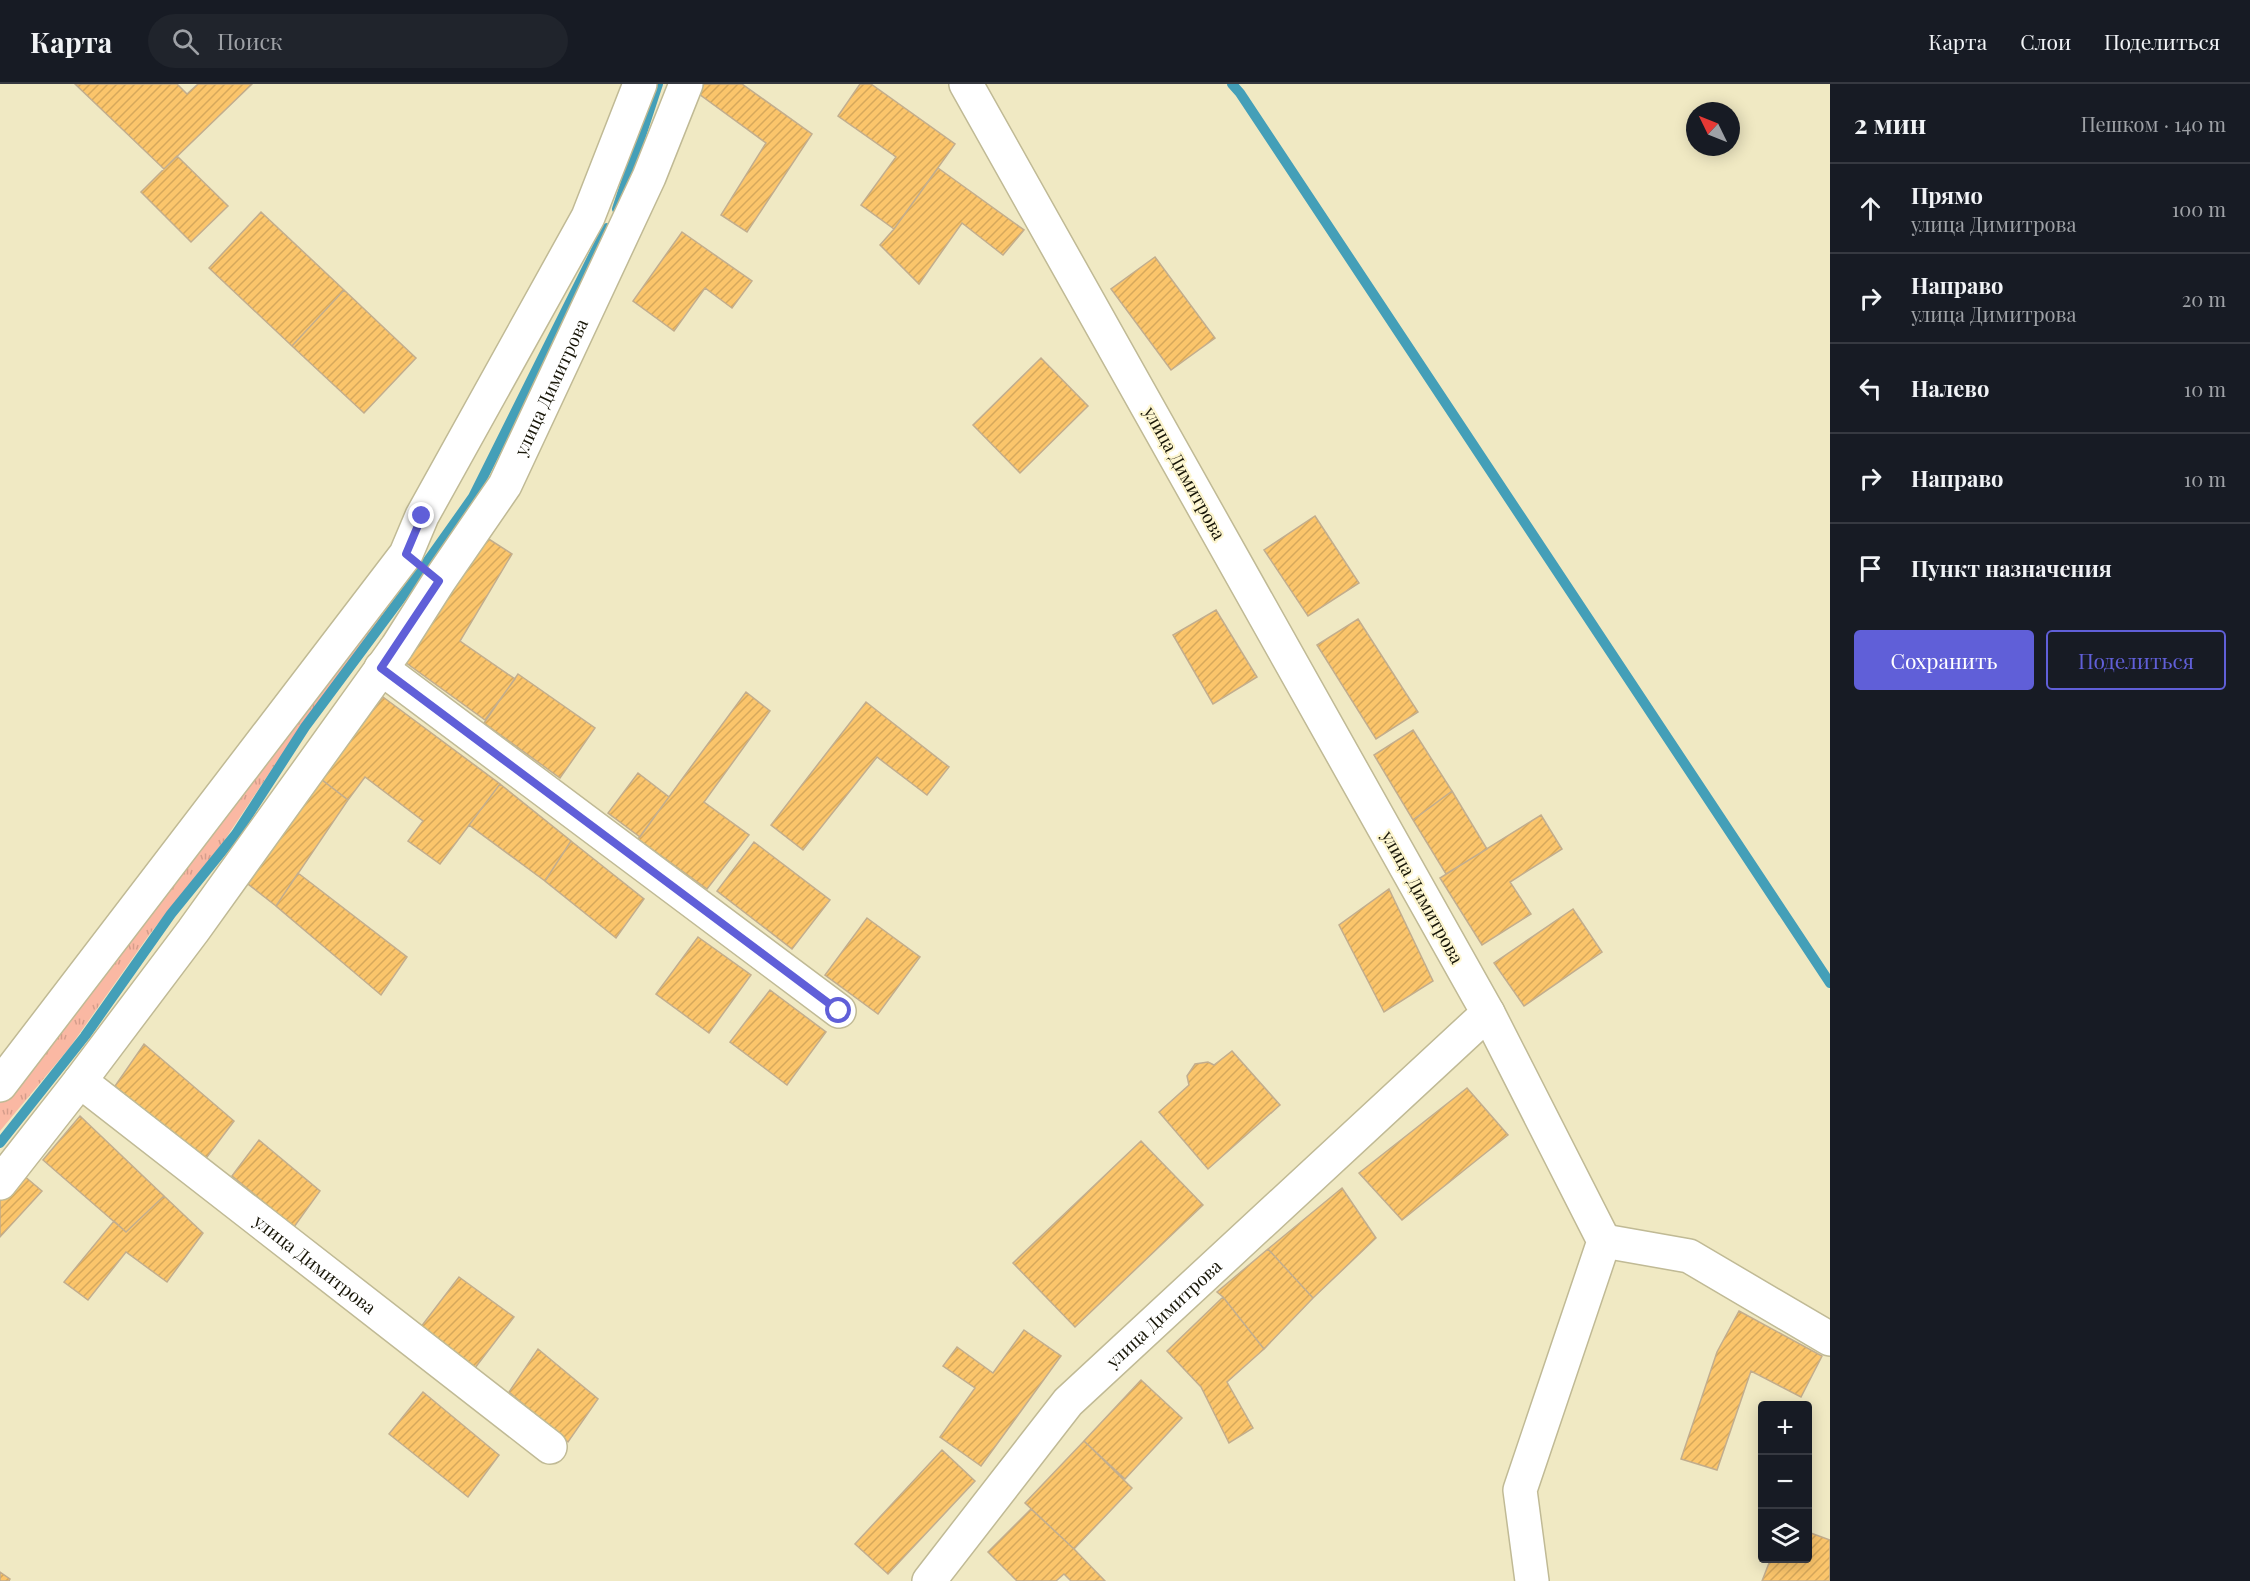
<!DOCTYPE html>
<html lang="ru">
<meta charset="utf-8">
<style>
body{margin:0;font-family:"Playfair Display",serif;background:#20242c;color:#f1f3f6}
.controls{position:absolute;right:18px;bottom:18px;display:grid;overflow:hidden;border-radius:6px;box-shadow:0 3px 15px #0003}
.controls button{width:54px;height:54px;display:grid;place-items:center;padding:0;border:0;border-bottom:2px solid #363941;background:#171b24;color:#f1f3f6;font:30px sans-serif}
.compass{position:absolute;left:1686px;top:18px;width:54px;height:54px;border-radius:50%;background:#171b24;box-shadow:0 3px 15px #0003;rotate:313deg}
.stop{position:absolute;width:18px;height:18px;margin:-14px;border:4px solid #605fd8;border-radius:50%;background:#fff}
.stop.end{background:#605fd8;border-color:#fff;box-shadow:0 2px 6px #0008}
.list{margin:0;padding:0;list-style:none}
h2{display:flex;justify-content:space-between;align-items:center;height:78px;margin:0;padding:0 24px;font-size:26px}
h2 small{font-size:20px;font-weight:400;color:#9ea1a6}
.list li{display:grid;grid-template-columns:39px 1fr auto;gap:18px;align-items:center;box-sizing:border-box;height:90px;padding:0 24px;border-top:2px solid #363941}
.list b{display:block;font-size:22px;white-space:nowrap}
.list p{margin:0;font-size:20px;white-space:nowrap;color:#9ea1a6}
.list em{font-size:20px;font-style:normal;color:#9ea1a6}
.actions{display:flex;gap:12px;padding:18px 24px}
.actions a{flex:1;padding:14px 0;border:2px solid #605fd8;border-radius:6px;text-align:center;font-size:21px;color:#605fd8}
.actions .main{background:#605fd8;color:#fff}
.icon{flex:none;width:33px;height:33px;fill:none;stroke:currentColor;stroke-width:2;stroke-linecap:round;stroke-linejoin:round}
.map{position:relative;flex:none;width:1830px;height:1497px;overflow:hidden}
header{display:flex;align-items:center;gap:36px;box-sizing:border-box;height:84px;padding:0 30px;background:#171b24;border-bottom:2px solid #363941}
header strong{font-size:28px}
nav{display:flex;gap:33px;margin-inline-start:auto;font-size:21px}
.search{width:420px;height:54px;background:#20242c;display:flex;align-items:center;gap:15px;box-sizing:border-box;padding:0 21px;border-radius:33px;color:#9ea1a6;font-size:22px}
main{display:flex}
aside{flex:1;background:#171b24}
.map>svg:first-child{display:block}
.grass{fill:url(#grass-tufts)}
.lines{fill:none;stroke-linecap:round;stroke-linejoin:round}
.stream{stroke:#449fb8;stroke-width:10}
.building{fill:url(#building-hatch);stroke:#c2ad8d;stroke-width:1.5}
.minor-casing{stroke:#c0ba95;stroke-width:36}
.minor{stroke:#fff;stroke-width:33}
.route{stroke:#605fd8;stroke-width:8}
.labels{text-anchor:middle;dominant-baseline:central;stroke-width:4.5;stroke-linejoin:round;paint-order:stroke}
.street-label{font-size:18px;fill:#181608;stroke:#fdf6d0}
</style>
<header>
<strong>Карта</strong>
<div class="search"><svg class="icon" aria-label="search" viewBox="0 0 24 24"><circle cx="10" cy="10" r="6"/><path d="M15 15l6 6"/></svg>Поиск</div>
<nav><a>Карта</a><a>Слои</a><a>Поделиться</a></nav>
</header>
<main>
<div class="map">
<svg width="1830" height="1497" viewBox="0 0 1830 1497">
<defs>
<pattern id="grass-tufts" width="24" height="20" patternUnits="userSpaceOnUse" patternTransform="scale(1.5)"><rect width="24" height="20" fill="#fab8a3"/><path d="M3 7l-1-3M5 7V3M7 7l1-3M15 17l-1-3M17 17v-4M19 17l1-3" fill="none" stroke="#d69d8b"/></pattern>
<pattern id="building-hatch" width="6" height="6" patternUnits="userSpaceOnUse" patternTransform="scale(1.5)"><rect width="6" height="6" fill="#fbc56b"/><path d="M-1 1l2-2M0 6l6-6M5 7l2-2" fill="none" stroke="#d6a85b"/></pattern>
</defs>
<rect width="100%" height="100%" fill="#f0e9c3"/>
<path class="grass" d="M401 486 411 494 276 679 224 757 149 851 70 963 0 1047V1011Z"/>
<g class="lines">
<path class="stream" d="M1232 0 1240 9 1830 899
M617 125 658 0
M0 1059 85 952 171 830 236 750 305 643 410 502 473 413 607 144"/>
</g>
<path class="building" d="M75 0H177L187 10 198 0H252L164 85Z
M704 0H742L812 50 747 148 721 131 766 59 699 10Z
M860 0H871L955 60 894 145 861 121 896 73 838 32Z
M177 72 228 122 191 158 141 108Z
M938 84 1024 146 1003 171 962 139 919 200 880 161 894 145Z
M261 128 344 206 292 262 209 184Z
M682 148 752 197 732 224 705 204 674 247 633 217Z
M1155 173 1215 254 1171 286 1111 205Z
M344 206 416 274 364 329 292 262Z
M1041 274 1088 322 1020 389 973 341Z
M1315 432 1359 499 1308 532 1264 466Z
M484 452 512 470 460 557 515 595 485 636 405 578Z
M1216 526 1257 593 1213 620 1173 551Z
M1358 535 1418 628 1376 655 1317 561Z
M518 590 595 644 560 694 484 639Z
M746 608 770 627 704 718 749 751 707 805 638 755Z
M383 613 500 700 440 780 408 757 423 737 365 693 348 716 321 695Z
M866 618 949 683 927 711 877 673 803 766 771 741Z
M1413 646 1452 707 1413 736 1374 671Z
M638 689 669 713 640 753 608 729Z
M321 695 348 716 276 822 248 800Z
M500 700 571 757 545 797 469 741Z
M1452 707 1487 765 1446 790 1413 736Z
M1541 731 1562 765 1510 798 1531 830 1482 861 1440 794Z
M571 757 644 815 616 854 545 797Z
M754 758 830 816 792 865 717 807Z
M298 789 407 873 381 911 276 822Z
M1389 805 1433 897 1384 928 1339 841Z
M1573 825 1602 868 1524 922 1494 879Z
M867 834 920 873 878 930 825 891Z
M698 853 751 891 709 949 656 910Z
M770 906 826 948 787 1001 730 958Z
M144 960 234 1037 204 1077 115 1002Z
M1232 967 1280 1021 1208 1085 1159 1028 1189 1001 1187 992 1195 980 1208 978 1214 981Z
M1467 1004 1508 1051 1402 1136 1359 1089Z
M80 1032 164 1112 126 1148 43 1076Z
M259 1056 320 1107 294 1143 232 1092Z
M1141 1057 1203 1121 1075 1243 1013 1179Z
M23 1091 42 1107 0 1153V1117Z
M1342 1104 1376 1154 1313 1214 1268 1165Z
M164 1112 203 1149 167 1198 126 1168 88 1216 64 1198 114 1137 126 1148Z
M1268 1165 1313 1214 1264 1265 1223 1213 1217 1208Z
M459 1193 514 1233 475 1284 420 1244Z
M1223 1213 1264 1265 1227 1298 1253 1344 1229 1359 1201 1303 1167 1267Z
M1739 1227 1822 1272 1801 1313 1751 1287 1717 1386 1681 1375 1717 1268Z
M1024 1246 1061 1272 981 1382 940 1353 975 1304 943 1282 957 1263 993 1289Z
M538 1265 598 1315 568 1358 509 1308Z
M1141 1296 1182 1334 1125 1395 1084 1357Z
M423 1308 499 1371 468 1413 389 1350Z
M1084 1357 1132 1404 1074 1465 1025 1419Z
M942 1366 975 1397 888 1490 855 1460Z
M1031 1425 1074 1465 1105 1497H1071L1064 1490 1056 1497H1017L988 1468Z
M1808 1448 1830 1456V1497H1762L1771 1474H1808Z
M0 1488 10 1495 9 1497H0Z"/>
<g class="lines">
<defs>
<g id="minor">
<path d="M381 584 839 927"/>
<path d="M1488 929 1604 1157 1520 1406 1532 1497"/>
<path id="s1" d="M80 997 550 1363"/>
<path d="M0 1001 406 470 422 432 588 133 640 0"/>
<path id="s2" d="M0 1099 80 997 193 847 397 563 439 497 505 401 649 93 686 0"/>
<path d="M1604 1157 1689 1172 1830 1255"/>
<path id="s3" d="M929 1497 1068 1318 1488 929 966 0"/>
</g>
</defs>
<use href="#minor" class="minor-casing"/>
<use href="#minor" class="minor"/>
</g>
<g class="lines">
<path class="route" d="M422 432 406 470 439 497 381 584 839 927"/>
</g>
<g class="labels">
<g class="street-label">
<text stroke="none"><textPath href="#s2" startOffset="970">улица Димитрова</textPath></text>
<text transform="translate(1185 389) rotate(61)">улица Димитрова</text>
<text transform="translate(1423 813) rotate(61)">улица Димитрова</text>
<text stroke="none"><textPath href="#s1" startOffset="298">улица Димитрова</textPath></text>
<text stroke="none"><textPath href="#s3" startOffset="357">улица Димитрова</textPath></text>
</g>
</g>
</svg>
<div class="controls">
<button>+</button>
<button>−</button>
<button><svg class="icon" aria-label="layers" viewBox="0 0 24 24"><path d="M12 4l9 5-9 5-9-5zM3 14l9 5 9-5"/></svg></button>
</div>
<svg class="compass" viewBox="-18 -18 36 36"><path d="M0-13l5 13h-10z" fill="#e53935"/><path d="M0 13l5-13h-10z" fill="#9ea1a6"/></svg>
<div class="stop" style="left:839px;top:927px"></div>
<div class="stop end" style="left:422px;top:432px"></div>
</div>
<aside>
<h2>2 мин<small>Пешком · 140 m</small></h2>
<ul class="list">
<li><svg class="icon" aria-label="ahead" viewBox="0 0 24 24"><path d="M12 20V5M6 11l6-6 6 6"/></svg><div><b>Прямо</b><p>улица Димитрова</p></div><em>100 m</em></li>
<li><svg class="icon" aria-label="right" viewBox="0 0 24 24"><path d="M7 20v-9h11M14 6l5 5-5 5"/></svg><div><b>Направо</b><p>улица Димитрова</p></div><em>20 m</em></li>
<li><svg class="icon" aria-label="left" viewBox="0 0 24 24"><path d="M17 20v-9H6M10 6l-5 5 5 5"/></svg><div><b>Налево</b></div><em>10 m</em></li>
<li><svg class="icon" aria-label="right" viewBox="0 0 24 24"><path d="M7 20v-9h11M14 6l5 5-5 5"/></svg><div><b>Направо</b></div><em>10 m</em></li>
<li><svg class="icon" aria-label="arrive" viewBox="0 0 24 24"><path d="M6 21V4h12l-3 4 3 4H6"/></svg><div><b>Пункт назначения</b></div></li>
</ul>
<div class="actions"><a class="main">Сохранить</a><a>Поделиться</a></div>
</aside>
</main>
